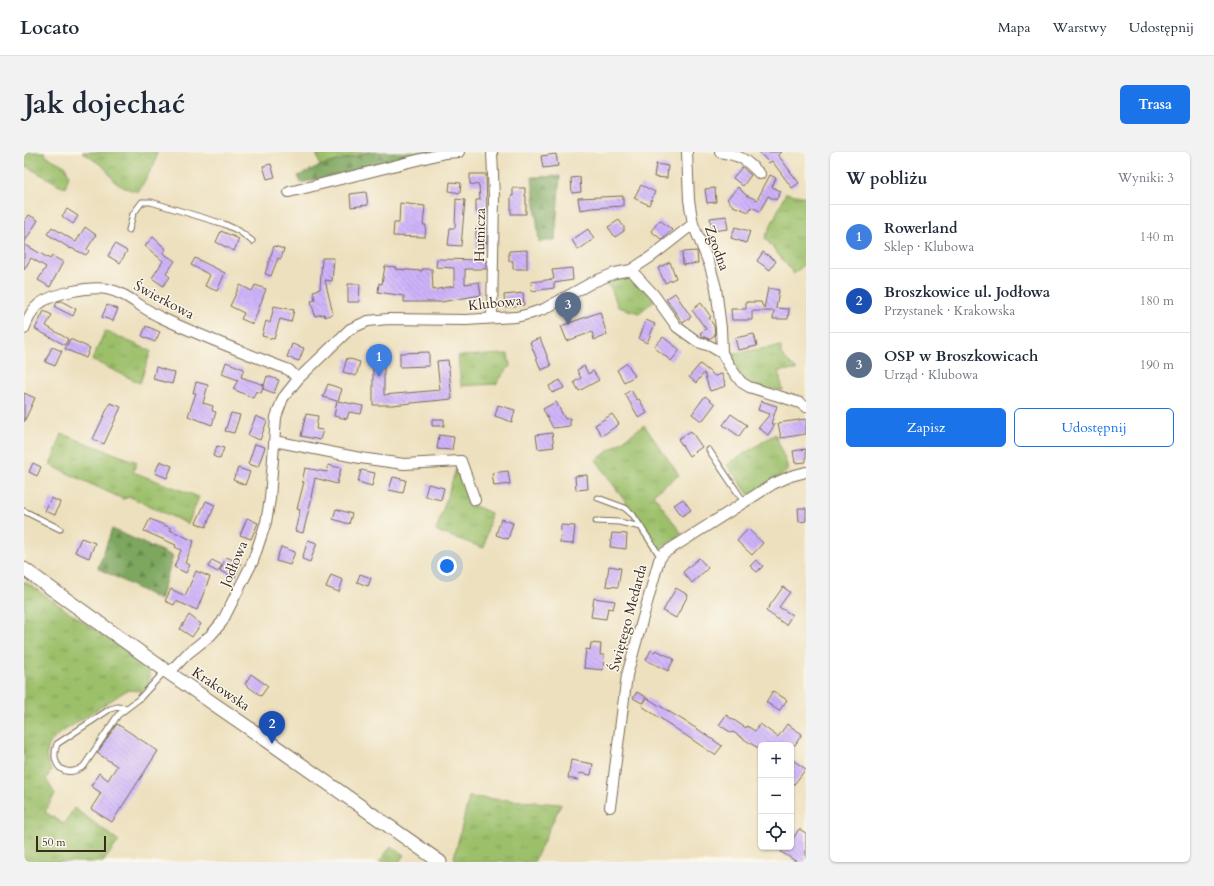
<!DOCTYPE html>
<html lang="pl">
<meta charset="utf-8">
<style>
body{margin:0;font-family:Cardo,serif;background:#f2f2f3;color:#1f2937}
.controls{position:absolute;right:12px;bottom:12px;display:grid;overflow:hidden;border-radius:6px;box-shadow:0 1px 3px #0004}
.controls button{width:36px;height:36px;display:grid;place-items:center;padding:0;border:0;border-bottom:1px solid #e0e1e3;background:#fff;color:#1f2937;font:20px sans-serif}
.scale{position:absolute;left:12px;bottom:10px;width:70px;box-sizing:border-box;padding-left:4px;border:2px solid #3b2a1e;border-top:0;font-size:11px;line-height:14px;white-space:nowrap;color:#3b2a1e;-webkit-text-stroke:3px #fbf7ec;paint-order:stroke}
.you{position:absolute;left:423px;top:414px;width:14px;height:14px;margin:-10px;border:3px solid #fff;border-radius:50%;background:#1a73e8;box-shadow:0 0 0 6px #1a73e833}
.badge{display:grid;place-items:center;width:26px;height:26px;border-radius:50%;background:#1a73e8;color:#fff;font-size:13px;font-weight:700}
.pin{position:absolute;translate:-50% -33px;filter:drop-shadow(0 1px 2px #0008)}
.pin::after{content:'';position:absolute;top:21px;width:14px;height:12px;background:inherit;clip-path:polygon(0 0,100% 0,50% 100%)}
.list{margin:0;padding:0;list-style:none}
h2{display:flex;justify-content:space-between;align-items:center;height:52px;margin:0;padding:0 16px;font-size:17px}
h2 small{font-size:13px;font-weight:400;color:#747a83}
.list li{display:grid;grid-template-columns:26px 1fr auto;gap:12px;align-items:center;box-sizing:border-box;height:64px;padding:0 16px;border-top:1px solid #e0e1e3}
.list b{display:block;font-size:15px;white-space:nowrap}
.list p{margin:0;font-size:13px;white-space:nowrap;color:#747a83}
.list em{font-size:13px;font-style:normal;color:#747a83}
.actions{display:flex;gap:8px;padding:12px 16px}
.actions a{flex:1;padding:9px 0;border:1px solid #1a73e8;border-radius:6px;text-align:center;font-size:14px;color:#1a73e8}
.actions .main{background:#1a73e8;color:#fff}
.icon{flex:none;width:22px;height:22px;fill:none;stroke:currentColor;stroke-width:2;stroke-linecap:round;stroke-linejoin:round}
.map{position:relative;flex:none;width:782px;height:710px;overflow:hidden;border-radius:6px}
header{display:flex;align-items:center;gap:24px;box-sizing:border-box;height:56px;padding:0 20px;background:#fff;border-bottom:1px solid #e0e1e3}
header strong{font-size:19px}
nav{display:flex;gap:22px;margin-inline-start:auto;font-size:14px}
.intro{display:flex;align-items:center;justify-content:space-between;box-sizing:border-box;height:96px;padding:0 24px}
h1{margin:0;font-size:28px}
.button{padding:10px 18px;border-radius:6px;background:#1a73e8;color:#fff;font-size:14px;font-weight:700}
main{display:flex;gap:24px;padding:0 24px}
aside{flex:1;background:#fff;border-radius:6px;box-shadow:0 1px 3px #0004}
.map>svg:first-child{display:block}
.grass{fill:url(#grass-tufts);stroke:#6c7544}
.forest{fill:url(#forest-firs);stroke:#5c683e}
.building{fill:url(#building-back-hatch)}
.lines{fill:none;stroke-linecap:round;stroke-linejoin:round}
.service-casing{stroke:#796a56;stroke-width:7}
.minor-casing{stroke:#796a56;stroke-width:12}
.tertiary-casing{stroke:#796a56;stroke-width:15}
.service{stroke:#fff;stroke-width:5}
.minor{stroke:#fff;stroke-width:10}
.tertiary{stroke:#fff;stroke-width:13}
.labels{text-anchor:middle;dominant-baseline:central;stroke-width:3;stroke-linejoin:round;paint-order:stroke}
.street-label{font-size:14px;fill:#3b2a1e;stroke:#fbf7ec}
</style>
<header>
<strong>Locato</strong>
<nav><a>Mapa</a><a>Warstwy</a><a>Udostępnij</a></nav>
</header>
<div class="intro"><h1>Jak dojechać</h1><a class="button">Trasa</a></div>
<main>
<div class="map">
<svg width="782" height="710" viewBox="0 0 782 710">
<defs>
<pattern id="grass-tufts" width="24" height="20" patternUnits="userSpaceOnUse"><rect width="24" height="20" fill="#9cc06a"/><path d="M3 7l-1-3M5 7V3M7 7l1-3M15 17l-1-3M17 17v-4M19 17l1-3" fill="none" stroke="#809c57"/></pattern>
<pattern id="forest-firs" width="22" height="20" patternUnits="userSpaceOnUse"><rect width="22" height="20" fill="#7da65e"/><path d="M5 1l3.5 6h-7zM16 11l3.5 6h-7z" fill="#68874d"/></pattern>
<pattern id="building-back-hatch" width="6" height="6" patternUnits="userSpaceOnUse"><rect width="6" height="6" fill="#ceb3fb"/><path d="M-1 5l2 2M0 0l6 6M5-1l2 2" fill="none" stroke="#a892cb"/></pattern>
</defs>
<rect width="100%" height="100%" fill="#fbf7ec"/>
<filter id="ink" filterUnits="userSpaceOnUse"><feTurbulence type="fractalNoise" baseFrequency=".025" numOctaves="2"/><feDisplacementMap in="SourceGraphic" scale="8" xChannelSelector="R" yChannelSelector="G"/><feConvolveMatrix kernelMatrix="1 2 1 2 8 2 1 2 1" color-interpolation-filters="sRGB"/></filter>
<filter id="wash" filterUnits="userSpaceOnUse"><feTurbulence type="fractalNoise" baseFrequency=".012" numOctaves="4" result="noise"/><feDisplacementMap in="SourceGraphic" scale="16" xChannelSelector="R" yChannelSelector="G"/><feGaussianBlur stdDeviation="0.9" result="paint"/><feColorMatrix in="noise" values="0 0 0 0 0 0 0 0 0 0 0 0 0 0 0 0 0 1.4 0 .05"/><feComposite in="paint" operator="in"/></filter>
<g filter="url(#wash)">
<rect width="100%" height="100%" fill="#ede0be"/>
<path class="grass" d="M0 0H21L22 4 41 14 45 23 41 36 2 14 0 17Z
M58 0H133L131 11 114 40 101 36 92 31 80 15Z
M292 0H346L296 14Z
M762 41 782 45V111L770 122 741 86Z
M603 123 613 128 631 148 615 161 594 155 587 136 581 131 590 125Z
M81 179 127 199 116 231 68 208Z
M757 194V202L773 218 754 219 759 238 738 236 723 232 703 202Z
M484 202 486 214 472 232 437 234 434 204Z
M620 273 655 323 629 342 658 382 635 398 572 308Z
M38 282 113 310 109 320 175 345 164 372 106 345 99 347 26 313Z
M751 282 765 318 725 343 703 313Z
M433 314 449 353 467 361 460 396 412 379Z
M0 429 115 508 126 522 125 533 117 539 103 538 35 582 25 592 22 605 27 619 22 627 31 642 21 660 40 672 50 656 95 689 79 710H0Z
M445 645 537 652 510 710H435L430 706Z
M367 694 380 703 375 710H355Z"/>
<path class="forest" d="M346 0H408L277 31 274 24 296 14Z
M536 24 531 88 515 90 508 25Z
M88 377 149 404 136 448 74 416Z"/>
<g id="blocks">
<path class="building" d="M735 0H758L754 3 775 31 768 36 748 9 745 11Z
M532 2 534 14 519 16 517 4Z
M247 12 251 25 243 27 239 14Z
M632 12 644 14 643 26 630 25Z
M718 15 727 23 719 34 709 26Z
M446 22H462L463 61 452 60V48H456L455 33 446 32Z
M746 23 752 26 748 35 757 39 752 48 744 44 736 59 727 55 725 60 709 54 703 47 714 35 722 43 733 48Z
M556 25 557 40 548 41 547 26Z
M426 30 437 31 436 41 425 39Z
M617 33 631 40 625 53 610 46Z
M489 36H501V44H502V62H487V44H489Z
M691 36 692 50 683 51 681 37Z
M342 40 344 53 327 55 326 42Z
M599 44V54L568 56 556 58 554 46Z
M432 47 441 48 437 94 424 93 426 76H431Z
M376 51 401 54 399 73H402L401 85 369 84 370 71H375Z
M43 57 54 64 49 72 38 64Z
M5 63 14 68 0 91V70Z
M702 64 704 77 688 79 686 66Z
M595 68 600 75V79L591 85 584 75Z
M636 68 648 78 638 88 627 79Z
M28 75 52 90 61 75 72 83 63 97 65 99 62 103 47 96V97L23 82Z
M711 75 726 79 722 91 707 86Z
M452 76H463V91H461V96H452Z
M564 77 570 87 554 98 548 88Z
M197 79 215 87 210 99 192 90Z
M129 85 142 97 139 101 151 109 142 122 146 125 139 134 128 126 139 109 121 94Z
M0 92 26 107 28 104 39 110 26 135 14 128 22 115 7 106 0 118Z
M91 92 103 99 96 111 84 104Z
M250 94 260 97 257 107 254 106 247 124 241 122Z
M503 98V117H489V109H485V99Z
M673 99 674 111 659 113 658 100Z
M739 100 752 109 746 118 733 109Z
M171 106 201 121 193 139 181 134 186 123 167 113Z
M298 106H310L308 129 301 128 309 162 301 165 300 162 291 164 287 149 291 148 289 139 296 137Z
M413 107 462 108V117H441V132L455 130 457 143 417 150H380V144L354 140 355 131 358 132 361 114 372 115 371 117 398 119V117H408L409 138 430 134V116L412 115Z
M646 110 652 126 641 131 634 116Z
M548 116 549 128 530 131V136L508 139 507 130 530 127 528 118Z
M324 132H336L335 150H324Z
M216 133 228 139 231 133 242 137 229 172 217 167 220 161 206 154Z
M744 136 755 138 752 156 765 157 764 167H749L750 159H728V168H708L707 157H722V150H737L740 157Z
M499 141 500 153 481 155 480 143Z
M651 141 667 165 659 171 642 147Z
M37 149 52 157 49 164 31 155 33 150Z
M677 151 687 165 685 166 690 174 691 183 685 187 678 184 676 181 682 177 668 158Z
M83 153 94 157 89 169 78 165Z
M250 154 270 158 267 170 256 167 250 187 238 184 242 169 246 171Z
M20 159 28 163 22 174 44 187 41 193 11 177Z
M576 160 583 183 570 188 568 180 543 189 537 174Z
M622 168 631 172 623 191 615 187Z
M122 174 136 180 131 190 118 184Z
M730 182 733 194 714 198 711 186Z
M639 185 656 198 647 209 630 195Z
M516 186 527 214 517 218 506 190Z
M46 187 66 196 62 206 41 197Z
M268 192 280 196 275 209 263 205Z
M28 195 38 199 31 214 21 210Z
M349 197H360V243L416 238 413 209 424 208 428 247 368 253H349Z
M405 200V214L376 215V201Z
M323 206 336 210 332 224 319 220Z
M202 210 220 217 217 225 240 233 237 241 232 239 229 246 209 237 214 228 198 222Z
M603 211 611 224 600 230 593 218Z
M676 212 691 224 698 222 702 234 686 239 680 221 672 231 665 225Z
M560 214 564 222 569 219 575 228 555 239 550 230 557 226 553 218Z
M132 215 151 221 148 232 129 227Z
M243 224 255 228 250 241 239 237Z
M536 228 540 236 528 241 525 234Z
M172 230 184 233 179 251 189 254 188 259 192 260 188 273 164 264 172 241H169Z
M304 232 318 237 314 249 339 254 337 262 325 260 323 267 310 264 313 249 299 245Z
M607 238 613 248 615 247 623 261 615 266 601 242Z
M0 241 11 246 0 270Z
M681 244 691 252 679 268H676L668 262Z
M737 249 753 254 747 272H751L744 283 734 275 736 274 746 262 734 258Z
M532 250 541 267 546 266V274L529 276 519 257Z
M86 251 97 255 80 292 69 287Z
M474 253 491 258 488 270 471 264Z
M207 261 216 263 210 281 201 279Z
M282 262 294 264 292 277 299 278 296 288 277 284Z
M588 262 595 272 578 284 571 273Z
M707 262 723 273 715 284 699 273Z
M232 264 243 269 236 288 224 283Z
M408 267H420V274H408Z
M782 267V282L757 286 754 271Z
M667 279 678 295 665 304 654 287Z
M528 281 530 295 514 297 512 283Z
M415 283 430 285 428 298 413 297Z
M231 292 241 295 234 315 224 312Z
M193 294 200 296 196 307 189 304Z
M782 297V310L771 311 769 299Z
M136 309 148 314 143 326 131 321Z
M9 311 17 315 13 324 5 320Z
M304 313 317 316 313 332 291 326 287 345H288L279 381 271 379 276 358 273 357 280 330H278L281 316 303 320Z
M214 316 226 320 221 333 209 328Z
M337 318 351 321 348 334 334 330Z
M484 319 486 332 470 334 468 321Z
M563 323 564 337 552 338 551 324Z
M369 325 382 328 379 341 365 338Z
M404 332 420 336 417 348 401 344Z
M27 346 36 350 31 363 21 359Z
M659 347 667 358 658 364 650 353Z
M182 349 191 353 182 375 172 371Z
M774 356H782V369L775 370Z
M312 357 328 362 325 372 309 367Z
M223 366 234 371 227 387 216 383Z
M126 367 147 376 146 378 170 389 161 411 166 413 162 421 150 415 157 398 151 395 152 393 120 379Z
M477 367 489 371 484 387 472 383Z
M537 373 551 374 549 392 536 391Z
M724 377 739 391 728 403 713 389Z
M588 381 603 382 602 397 586 395Z
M57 386 71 391 65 406 51 400Z
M284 388 293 391 286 410 278 407Z
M257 395 271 400 266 413 252 409Z
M202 405 217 411 211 425 196 419Z
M675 406 684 416 668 431 659 420Z
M188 408 198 413 194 420 184 415Z
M732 408 739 414 733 420 726 414Z
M585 414 597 416 594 435 582 434Z
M172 419 186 425 173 458 152 449 150 453 141 449 147 437 161 444Z
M336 422 347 426 344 434 333 430Z
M307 423 319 428 315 440 302 435Z
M759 435 766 440 755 455 768 463 762 473 742 459Z
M652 436 664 443 652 466 639 459Z
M570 446 591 449 589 457 584 456 582 467 567 465Z
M165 463 177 472 168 485 156 477Z
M567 491 577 492 576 503H580L579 518 560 516 562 497 566 498Z
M627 498 631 500 632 498 650 507 644 519 622 508Z
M227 522 244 534 237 544 221 532Z
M749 539 763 548 755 559 742 550Z
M613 540 622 545 618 551 609 546Z
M623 546 675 578 698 594 691 603 618 554Z
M702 563 722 576 723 574 731 579 736 572 754 585 763 572 778 582 771 593H737V598L709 580 708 581 695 573Z
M93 572 134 599 88 670 67 657 77 641 67 634 75 621 84 628 93 614 73 601Z
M767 607 782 617 767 636Z
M547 608 569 612 567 623 555 621 554 628 544 626Z
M775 677 782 681V710H773L757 700 760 695H767V690Z"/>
</g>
</g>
<g filter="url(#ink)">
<use href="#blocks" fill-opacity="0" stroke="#796a56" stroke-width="1"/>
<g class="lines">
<defs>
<path id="service" d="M105 78 109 62 118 50H127L200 72 215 79 228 89
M685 298 720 350
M574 346 601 356 609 363 634 401 638 404
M0 359 36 377
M572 369 595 370 617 375
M103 556 93 555 86 557 33 592C25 613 41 628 60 614L94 563 115 547 141 519"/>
<path id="minor" d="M468 0 470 45 468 166
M663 0 665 48 669 72 686 114 692 136 697 176 698 201 706 215 717 230 725 235 761 246 776 251 782 255
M696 0C718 4 721 7 736 22
M265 40 421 1 435 0
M607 118 630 143 653 175 674 190 686 194 698 201
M0 177C4 168 7 158 15 152 29 141 66 134 83 137 103 141 117 156 136 165 178 185 222 201 265 218L274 227
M250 289 336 306 380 312 437 309 451 348
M145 521 163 502 187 483 198 470 229 409 242 370 246 347 252 265 259 246 274 227 326 177 344 169 364 167 442 168 492 165 505 162 520 157 569 130 591 121 607 118 628 104 669 72
M586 655 603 523 635 408 640 401 749 332 767 324 782 320"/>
<path id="tertiary" d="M0 417 145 521 248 592 416 710"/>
</defs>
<use href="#service" class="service-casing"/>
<use href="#minor" class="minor-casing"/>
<use href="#tertiary" class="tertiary-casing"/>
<use href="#service" class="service"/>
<use href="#minor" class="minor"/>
<use href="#tertiary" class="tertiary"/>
</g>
</g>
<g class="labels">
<g class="street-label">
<text transform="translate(456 83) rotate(-89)">Hutnicza</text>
<text transform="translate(693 96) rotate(70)">Zgodna</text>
<text transform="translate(140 148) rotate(28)">Świerkowa</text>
<text transform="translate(471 151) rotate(-6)">Klubowa</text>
<text transform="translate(210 412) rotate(-67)">Jodłowa</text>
<text transform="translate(604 466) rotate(-75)">Świętego Medarda</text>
<text transform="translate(197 537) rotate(34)">Krakowska</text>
</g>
</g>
</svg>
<div class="controls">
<button>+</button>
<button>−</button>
<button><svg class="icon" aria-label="locate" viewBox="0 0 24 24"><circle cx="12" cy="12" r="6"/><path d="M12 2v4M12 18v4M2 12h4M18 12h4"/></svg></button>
</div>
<div class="scale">50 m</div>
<div class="you"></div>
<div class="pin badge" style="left:355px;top:225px;background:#3f7fe0">1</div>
<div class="pin badge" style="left:248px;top:592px;background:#1a4fb4">2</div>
<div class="pin badge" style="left:544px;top:173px;background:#5c6f8a">3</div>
</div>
<aside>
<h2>W pobliżu<small>Wyniki: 3</small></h2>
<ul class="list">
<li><span class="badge" style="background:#3f7fe0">1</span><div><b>Rowerland</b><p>Sklep · Klubowa</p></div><em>140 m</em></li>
<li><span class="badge" style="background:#1a4fb4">2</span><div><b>Broszkowice ul. Jodłowa</b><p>Przystanek · Krakowska</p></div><em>180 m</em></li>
<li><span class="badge" style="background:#5c6f8a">3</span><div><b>OSP w Broszkowicach</b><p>Urząd · Klubowa</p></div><em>190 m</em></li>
</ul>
<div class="actions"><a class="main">Zapisz</a><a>Udostępnij</a></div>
</aside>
</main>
